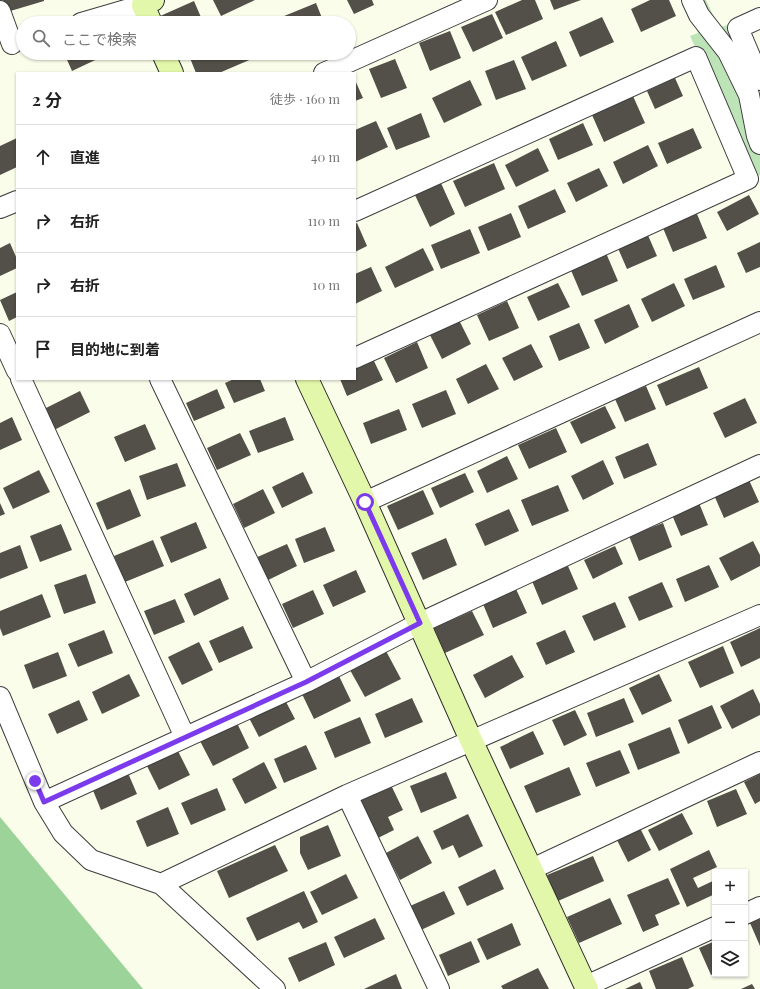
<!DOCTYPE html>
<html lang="ja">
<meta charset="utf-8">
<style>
body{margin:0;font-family:"Playfair Display","Noto Sans JP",serif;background:#f2f2f2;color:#222}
.controls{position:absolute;right:12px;bottom:12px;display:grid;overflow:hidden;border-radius:0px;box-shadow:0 1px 3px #0004}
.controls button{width:36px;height:36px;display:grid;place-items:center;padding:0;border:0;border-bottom:1px solid #e0e0e0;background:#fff;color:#222;font:20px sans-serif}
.stop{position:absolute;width:12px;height:12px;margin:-9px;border:3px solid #7c3aed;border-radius:50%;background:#fff}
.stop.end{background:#7c3aed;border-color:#fff;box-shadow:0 1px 4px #0008}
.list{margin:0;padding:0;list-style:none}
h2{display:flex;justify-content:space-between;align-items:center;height:52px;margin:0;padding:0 16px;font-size:17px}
h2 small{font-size:13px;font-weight:400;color:#767676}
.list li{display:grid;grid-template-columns:26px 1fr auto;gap:12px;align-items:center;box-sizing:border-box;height:64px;padding:0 16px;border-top:1px solid #e0e0e0}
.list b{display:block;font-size:15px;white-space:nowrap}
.list em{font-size:13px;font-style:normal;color:#767676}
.icon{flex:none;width:22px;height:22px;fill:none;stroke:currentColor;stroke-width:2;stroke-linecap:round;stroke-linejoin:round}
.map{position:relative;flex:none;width:760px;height:989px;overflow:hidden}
.search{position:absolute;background:#fff;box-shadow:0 1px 3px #0004;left:16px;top:16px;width:340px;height:44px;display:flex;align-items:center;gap:10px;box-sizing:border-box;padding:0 14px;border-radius:22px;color:#767676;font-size:15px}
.panel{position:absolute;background:#fff;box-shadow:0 1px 3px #0004;left:16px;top:72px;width:340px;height:308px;border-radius:0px}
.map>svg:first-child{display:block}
.green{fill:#bde4b7}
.forest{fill:#9cd398}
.building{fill:#525048}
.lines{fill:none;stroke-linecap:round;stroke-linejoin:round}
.street-casing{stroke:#3d3d3d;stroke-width:22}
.secondary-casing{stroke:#2c2c2c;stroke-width:24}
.street{stroke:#fff;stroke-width:20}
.secondary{stroke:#e3f7aa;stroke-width:22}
.route{stroke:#7c3aed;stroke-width:5}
</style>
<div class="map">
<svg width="760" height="989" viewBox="0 0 760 989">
<rect width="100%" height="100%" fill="#fafdea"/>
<path class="green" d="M683 0H706L719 28 727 25 760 97V175L755 177 690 36 698 33Z"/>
<path class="forest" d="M0 817 143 989H0Z"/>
<path class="building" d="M3 0H44V1L7 12Z
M213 0H255L221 16Z
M347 0H372L374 5 354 14Z
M522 0H535L543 19 506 35 495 12Z
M550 0H581L554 10Z
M650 0H669L676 16 641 32 631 9Z
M194 1 203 22 200 23H160L158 17Z
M316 3 324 23H267Z
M492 14 503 38 473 52 461 27Z
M602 17 614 42 580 57 569 32Z
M450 31 461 58 430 71 419 43Z
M556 41 567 66 532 81 521 57Z
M64 53H110L72 71Z
M202 53H252L254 58 219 73H196L190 58Z
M395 59 407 88 381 98 369 69Z
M514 60 526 89 496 100 485 71Z
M675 78 683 96 655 109 647 91Z
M355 80 363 98 355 101Z
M470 80 482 105 444 123 432 98Z
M633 96 645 123 604 142 592 115Z
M421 113 430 137 396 150 387 128Z
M376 121 388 147 355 162V130Z
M583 123 593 145 558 160 549 139Z
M693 128 702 148 667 164 658 143Z
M17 138V167L0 175V146Z
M648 145 658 166 623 184 613 162Z
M538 148 549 171 516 187 505 165Z
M494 163 505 189 465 207 453 181Z
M599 168 608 186 576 202 567 183Z
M440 181 455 214 430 227 414 193Z
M555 189 566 212 528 229 518 206Z
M749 195 759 214 727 231 717 212Z
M511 213 521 237 488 251 478 227Z
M697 214 707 238 673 252 663 228Z
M357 223 367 246 355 252V224Z
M470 229 480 253 441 269 431 245Z
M647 233 657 256 627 269 617 246Z
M760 242V267L746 273 737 253Z
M10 243 17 259V268L0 276V248Z
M423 248 434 270 395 288 385 267Z
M606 253 618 281 582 296 570 268Z
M716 265 725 287 693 300 684 279Z
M371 267 382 291 355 304V274Z
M558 283 570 307 538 321 527 297Z
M674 283 685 306 652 322 641 299Z
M17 292V317L9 321 0 300Z
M507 301 519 328 489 341 477 315Z
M629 304 639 327 605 344 594 320Z
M459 320 471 344 442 359 430 335Z
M579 323 590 348 559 361 549 336Z
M417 342 428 368 396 383 384 358Z
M531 344 543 367 514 381 502 358Z
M373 359 383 380 347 396 340 379H355V367Z
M486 364 499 389 468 404 456 379Z
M699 367 708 388 666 406 657 385Z
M234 379H260L265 391 234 403 225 383Z
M646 386 656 409 625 422 615 399Z
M217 389 225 408 194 421 186 403Z
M446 390 456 414 422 428 412 404Z
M80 391 90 412 54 430 44 409Z
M745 398 757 423 725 438 713 413Z
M605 406 616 428 581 444 570 422Z
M399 409 407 430 371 444 363 423Z
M12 417 22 440 0 450V423Z
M285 417 294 440 258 453 249 431Z
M145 424 156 449 125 462 114 437Z
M556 428 567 452 529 469 518 445Z
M240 433 251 455 217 470 207 448Z
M648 443 657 465 624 479 615 457Z
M507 456 518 479 487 493 477 471Z
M603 460 614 484 583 500 571 476Z
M177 463 186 486 147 500 139 476Z
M39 470 50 492 13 509 3 488Z
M303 472 313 493 282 508 272 487Z
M465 473 474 492 440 508 431 488Z
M749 480 759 502 724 518 714 495Z
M558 485 569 511 532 526 521 500Z
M130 489 141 516 107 530 96 503Z
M263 489 275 513 244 528 233 504Z
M423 490 434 514 398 530 387 506Z
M0 503 5 514 0 516Z
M699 503 708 525 681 536 672 515Z
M509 509 519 531 485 546 475 524Z
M196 522 207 548 171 563 160 537Z
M663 523 672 547 639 561 629 536Z
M61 524 72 550 40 562 30 536Z
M325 527 335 551 304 563 295 539Z
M446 538 457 565 423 580 411 553Z
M153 540 164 566 125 582 114 556Z
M753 541 760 555V566L731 581 719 558Z
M287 544 297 566 264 582 253 559Z
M20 545 28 568 0 579V553Z
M615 546 623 564 593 579 584 560Z
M709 565 719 587 685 602 676 579Z
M568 566 578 589 542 605 532 581Z
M356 570 366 592 333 607 323 585Z
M86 574 96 603 64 614 54 585Z
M220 578 229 599 194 616 184 594Z
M662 582 673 607 639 621 628 597Z
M516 589 527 613 493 628 483 604Z
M313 590 324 614 293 628 282 604Z
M42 594 51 617 3 636 0 628V611Z
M175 599 185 622 154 635 144 611Z
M615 602 626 627 594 641 582 616Z
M472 611 484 635 445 653 434 628Z
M243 626 253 648 219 663 209 641Z
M760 628V658L741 667 730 642Z
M104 630 113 653 78 667 68 644Z
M565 630 575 652 546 665 536 643Z
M199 642 213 670 182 685 168 657Z
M723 646 734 673 700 688 688 662Z
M386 651 401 679 365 697 350 670Z
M58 652 67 676 33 689 24 665Z
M512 655 524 677 485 698 473 675Z
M129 674 140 696 102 714 92 692Z
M659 674 672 701 642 715 629 688Z
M339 676 351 701 314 719 302 694Z
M753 689 760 704V715L732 729 720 706Z
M412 698 423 722 385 738 375 714Z
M624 698 634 722 596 737 587 713Z
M79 700 88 720 57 734 48 714Z
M285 700 295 719 259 737 249 718Z
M712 705 722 728 688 744 678 720Z
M575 710 587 735 564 746 552 720Z
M360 717 371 743 335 758 324 732Z
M237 723 249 748 213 766 200 741Z
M670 727 680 753 638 770 628 744Z
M533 731 544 754 510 769 500 747Z
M306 745 317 769 284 783 274 759Z
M177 749 190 775 159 790 146 764Z
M620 750 630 773 596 787 586 763Z
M264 762 277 788 245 804 232 779Z
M569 767 581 795 536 813 524 786Z
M446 772 457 798 421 813 410 786Z
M128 773 137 794 101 810 92 788Z
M760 774V801L755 804 744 782Z
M391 785 403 810 388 817 394 830 378 838 359 801Z
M217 788 226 810 191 825 181 803Z
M736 789 747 814 717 827 707 801Z
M168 807 179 834 147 847 136 821Z
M682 813 693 834 659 851 648 830Z
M468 814 483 846 459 858 453 845 442 850 433 831Z
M328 825 341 856 308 870 300 853V837Z
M640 828 651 850 628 862 617 840Z
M418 836 432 863 400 880 386 853Z
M275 845 288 871 229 898 217 871Z
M709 850 717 867 693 878 698 888 715 880V894L687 907 670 869Z
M593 856 604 881 558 901 547 875Z
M495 869 504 889 467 906 458 887Z
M346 874 358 898 322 915 310 892Z
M668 878 680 904 655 915 659 925 643 932 627 895Z
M304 891 318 922 303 929 299 922 257 941 246 918Z
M444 891 455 914 421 930 410 906Z
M610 898 622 924 579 943 567 917Z
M375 918 385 939 344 958 334 937Z
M760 919V946L750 923Z
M512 923 521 945 487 960 477 939Z
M471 941 480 962 448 976 439 955Z
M715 941V973L711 975 699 948Z
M326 942 335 965 299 982 288 958Z
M682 957 694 986 688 989H656L649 971Z
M538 968 549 989H503L501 986Z
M396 974 402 989H364Z
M640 982 643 989H625Z
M752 984 755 989H741Z"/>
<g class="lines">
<defs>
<path id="street" d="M692 0 699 15 728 52 749 95 757 136 760 144
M0 11 12 44
M760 18 738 28 760 80
M81 23 143 5 141 0
M324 73 487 0
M0 208 17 201
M355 211 696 57 748 179 355 358
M0 334 17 371
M21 379 185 737
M160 379 306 682
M365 502 760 322
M0 697 44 802 63 833 91 860 161 884 275 989
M347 795 439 989
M44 802 306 682 420 623 760 465
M532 869 760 762
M161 884 347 795 760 615
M745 914 760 907
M586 986 715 927"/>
<path id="secondary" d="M151 23 143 5 153 0
M163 53 172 73
M307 379 365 502 471 740 587 989"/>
</defs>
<use href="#street" class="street-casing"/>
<use href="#secondary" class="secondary-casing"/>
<use href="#street" class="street"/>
<use href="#secondary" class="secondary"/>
</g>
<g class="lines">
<path class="route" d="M35 781 44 802 306 682 420 623 365 502"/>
</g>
</svg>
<div class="controls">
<button>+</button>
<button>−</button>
<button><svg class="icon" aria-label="layers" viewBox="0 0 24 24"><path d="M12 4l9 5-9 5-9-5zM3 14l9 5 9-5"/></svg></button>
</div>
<div class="stop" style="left:365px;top:502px"></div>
<div class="stop end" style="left:35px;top:781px"></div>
<div class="search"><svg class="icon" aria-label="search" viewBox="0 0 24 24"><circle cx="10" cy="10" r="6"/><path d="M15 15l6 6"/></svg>ここで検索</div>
<section class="panel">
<h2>2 分<small>徒歩 · 160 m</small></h2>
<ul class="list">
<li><svg class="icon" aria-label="ahead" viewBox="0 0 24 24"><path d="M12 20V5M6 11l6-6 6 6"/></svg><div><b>直進</b></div><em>40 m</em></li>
<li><svg class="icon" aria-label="right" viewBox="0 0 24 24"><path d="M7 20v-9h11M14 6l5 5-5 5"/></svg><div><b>右折</b></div><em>110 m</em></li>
<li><svg class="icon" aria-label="right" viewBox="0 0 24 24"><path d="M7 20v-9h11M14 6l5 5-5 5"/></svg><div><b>右折</b></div><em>10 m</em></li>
<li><svg class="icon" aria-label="arrive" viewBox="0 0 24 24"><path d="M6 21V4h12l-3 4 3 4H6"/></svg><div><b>目的地に到着</b></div></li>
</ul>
</section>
</div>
